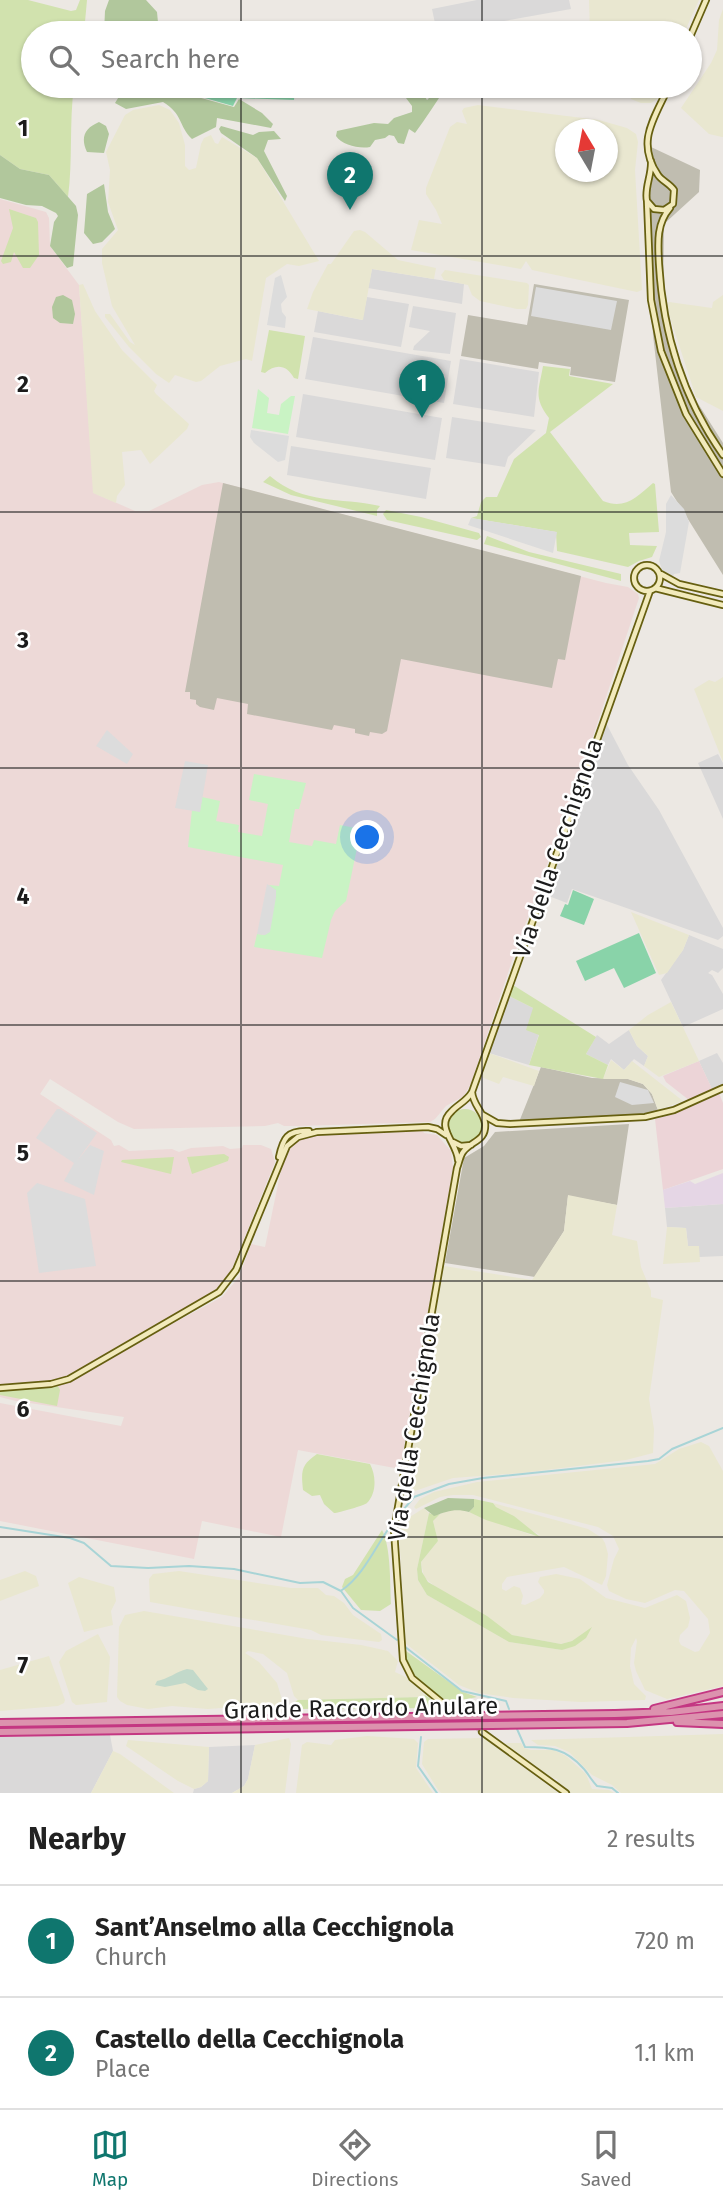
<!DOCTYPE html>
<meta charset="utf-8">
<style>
body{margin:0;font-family:"Fira Sans",sans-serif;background:#f6f6f6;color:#222}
.compass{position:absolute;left:555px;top:119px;width:63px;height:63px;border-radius:50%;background:#fff;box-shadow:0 2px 5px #0004;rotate:350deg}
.you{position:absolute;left:368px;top:838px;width:24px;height:24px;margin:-18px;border:5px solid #fff;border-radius:50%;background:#1a73e8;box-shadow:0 0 0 10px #1a73e833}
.badge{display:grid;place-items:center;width:46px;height:46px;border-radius:50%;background:#0f766e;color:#fff;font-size:23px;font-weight:700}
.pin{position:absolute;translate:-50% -58px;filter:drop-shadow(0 2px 4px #0008)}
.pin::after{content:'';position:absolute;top:37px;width:24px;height:21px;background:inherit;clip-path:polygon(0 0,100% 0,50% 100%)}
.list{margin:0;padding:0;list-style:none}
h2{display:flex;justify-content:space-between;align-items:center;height:91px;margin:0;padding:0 28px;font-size:30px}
h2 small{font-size:23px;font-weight:400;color:#767676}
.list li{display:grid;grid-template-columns:46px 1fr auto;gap:21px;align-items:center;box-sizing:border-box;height:112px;padding:0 28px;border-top:2px solid #e0e0e0}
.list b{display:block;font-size:26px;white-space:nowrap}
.list p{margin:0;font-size:23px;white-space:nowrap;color:#767676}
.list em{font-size:23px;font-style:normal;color:#767676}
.icon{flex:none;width:38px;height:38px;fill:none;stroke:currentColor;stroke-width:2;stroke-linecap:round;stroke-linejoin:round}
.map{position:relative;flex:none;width:723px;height:1793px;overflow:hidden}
.search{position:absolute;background:#fff;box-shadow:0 2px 5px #0004;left:21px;right:21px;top:21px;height:77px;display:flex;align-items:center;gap:18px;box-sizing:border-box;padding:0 24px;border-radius:38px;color:#767676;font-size:26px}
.sheet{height:315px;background:#fff}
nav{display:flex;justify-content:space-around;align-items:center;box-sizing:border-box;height:98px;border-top:2px solid #e0e0e0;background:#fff;font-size:19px;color:#767676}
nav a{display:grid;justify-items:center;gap:4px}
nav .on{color:#0f766e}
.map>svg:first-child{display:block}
.residential{fill:#dad9d9}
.commercial{fill:#ecd4d7}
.industrial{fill:#e5d6e5}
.military{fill:#edd9d7}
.construction{fill:#c0bdb0}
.farmland{fill:#e9e7d0;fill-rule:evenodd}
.grass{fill:#d1e2ae}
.forest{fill:#b1c79c}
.wetland{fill:#c2d9ca}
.park{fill:#c9f3c4}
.pitch{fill:#89d3a9}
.parking{fill:#dcdcdc}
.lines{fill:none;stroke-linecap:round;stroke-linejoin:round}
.stream{stroke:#a8d4d6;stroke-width:2}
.secondary-tunnel{stroke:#c2bfbb;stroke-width:4.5;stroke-dasharray:4.5 2;stroke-linecap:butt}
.secondary-casing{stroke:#665f10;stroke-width:8}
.highway-casing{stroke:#c43782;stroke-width:10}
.secondary{stroke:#f2eabc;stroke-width:4.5}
.highway{stroke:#dc92ae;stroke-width:6}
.grid{fill:none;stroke:#1c1c1c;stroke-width:2;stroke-opacity:0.55}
.labels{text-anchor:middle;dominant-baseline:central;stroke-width:5;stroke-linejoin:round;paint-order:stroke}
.street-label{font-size:24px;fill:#1c1c1c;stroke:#fff}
.grid-label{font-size:23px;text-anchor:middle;font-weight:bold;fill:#1c1c1c;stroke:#fff;stroke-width:5;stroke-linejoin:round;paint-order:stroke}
</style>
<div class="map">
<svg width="723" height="1793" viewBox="0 0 723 1793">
<rect width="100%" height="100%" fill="#ece8e3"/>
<path class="residential" d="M477 0H569L571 9 437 33 432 9Z
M372 269 464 284 462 304 368 288Z
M367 297 409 304 401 347 314 332 318 311 362 320Z
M413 306 456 313 450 354 413 350 414 346 430 331 409 327Z
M313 337 451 361 444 403 305 379Z
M460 359 539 372 534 417 453 404Z
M303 394 442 418 435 460 296 437Z
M452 417 536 430 508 457 505 467 446 458Z
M291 446 431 468 426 499 287 475Z
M606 723 628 765 659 810 723 928V936L718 940 572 889 567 903 546 895Z
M718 754 723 763V819L698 763Z
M689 935 723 949V968L718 973 712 970 708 973 712 975 723 994V1009L683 1027 661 980 683 950Z
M509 996 533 1008 539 1034 529 1065 489 1053Z
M629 1030 637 1046 648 1056 644 1066 634 1059 624 1070 611 1059 608 1065 586 1054 597 1035 609 1044Z
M717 1053 723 1063V1085L712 1089 699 1061Z
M723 1204V1256L699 1257V1246H688L686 1228 667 1227 665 1208Z
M110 1735 113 1751 91 1793H0V1737Z
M255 1745 248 1779 244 1786 232 1793H193L194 1789 201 1787 208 1781 209 1747Z"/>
<path class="commercial" d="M699 1061 712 1089 689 1100 666 1082 663 1076Z
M719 1093 723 1103V1169L663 1190 655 1119 674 1114Z"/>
<path class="industrial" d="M723 1173V1204L665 1208 663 1190 690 1181 695 1184Z"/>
<path class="military" d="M0 199 46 212 49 218 50 246 79 285 94 493 135 511H149L202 485 219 482 606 583 628 587 638 594 639 598 582 769 514 955 471 1083 464 1096 446 1106 435 1119 430 1122 298 1126H284L278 1123 265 1126 134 1129 118 1122 50 1079 40 1094 111 1140 114 1146 119 1145 129 1151 172 1149 179 1152 191 1148 223 1146 230 1149 242 1148 243 1145H261L271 1149 275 1162 229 1276 215 1293 93 1363 60 1379 0 1385Z
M423 1131 424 1133 437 1135 451 1151 453 1168 400 1469 298 1450 281 1537 202 1521 194 1559 0 1521V1403L121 1426 124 1417 16 1401 0 1397V1389L65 1382 222 1297 239 1277 251 1244 265 1247 281 1170 290 1149 296 1141 312 1136Z"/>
<path class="construction" d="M651 147 700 170 699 192 664 224 663 304 681 367 697 402 723 443V575L671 492 653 335 646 175Z
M534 284 629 300 615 382 570 375 571 367 539 362 538 369 461 356 468 315 527 325Z
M223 483 581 576 565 660 558 659 552 688 401 659 387 731 382 734 370 732 369 736 355 733V729L334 725 332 730 247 714 248 704 217 698 214 710 200 707 196 704V700L190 699V692H185Z
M541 1067 592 1078 628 1079 643 1084 652 1094 659 1113 632 1117 519 1122Z
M629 1124 617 1205 568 1196 564 1231 535 1277 445 1263 464 1158 484 1146 495 1132Z"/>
<path class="farmland" d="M589 0H699L684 33H590Z
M723 9V137H722L709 134 681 108 711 63 717 50 719 20Z
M599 86H663L657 99 651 103H641L631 99 630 87 620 90 606 89Z
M159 105 170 110 179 123 185 145V166L189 170 196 168 201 144 204 138 211 135 215 143 218 144 222 137 257 158 319 261 299 266 287 264 266 278 252 361 246 359 220 366 201 381 196 382 175 375 169 383 156 374 129 347 105 317V314H110L130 342 135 345 112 306 102 263V249L118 230 108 202 110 170 106 152 125 115 133 110Z
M478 105 599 120 627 128 636 134 638 142 635 170 642 290 637 292 532 270 526 261 521 269 411 250 419 220 442 224 436 210 426 194V188L450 127 457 122 467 124 462 111 464 108ZM566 130H608V172H566Z
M360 230 365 232 398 260 436 268 434 279 372 269 363 320 307 309 313 292 328 264H331L354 231Z
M445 270 527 283 529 285 528 305 526 309H517L480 301 472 295 468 285 444 280 441 275Z
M83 284 95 311 122 350 157 385 154 391 156 394 189 424 187 429 150 464 141 450 122 452 125 485 117 496 116 503 93 493 79 285Z
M723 295V411L696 397 666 305 669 302 712 308 713 302Z
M723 677V762L694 689 709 680 715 682Z
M631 912 689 935 683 950 667 973 659 975Z
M671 1002 699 1061 659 1077 644 1066 648 1056 637 1046 629 1030 648 1015Z
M489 1053 539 1071 534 1086 503 1077 499 1084 481 1077Z
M611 1060 624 1070 632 1061 683 1101 658 1110 652 1094 643 1084 628 1079H603Z
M568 1195 617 1205 612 1235 637 1241 641 1267 651 1291V1297L663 1300 649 1399 654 1429 653 1453 626 1460 522 1473 453 1478 403 1495 444 1266 532 1280 564 1231Z
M667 1227 686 1228 688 1246H699L700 1262 663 1264Z
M701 1442 709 1446 723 1471V1686L667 1699 645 1690 636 1671 634 1663 637 1641 636 1638 631 1648 630 1666 634 1684 646 1696 645 1700 581 1702 513 1698 479 1693 459 1685 405 1643 399 1530 405 1520 424 1508 429 1513 417 1569 418 1580 427 1595 509 1642 562 1650 593 1628 572 1641 561 1644 512 1635 438 1589 424 1577 421 1562 438 1541 433 1521 440 1514 448 1510 459 1509 469 1512 531 1535H540L529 1529 514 1516 496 1507 493 1503 588 1529 602 1538 605 1543 608 1554 606 1576 602 1585 564 1567 507 1577 502 1584V1589L506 1591 514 1586 520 1588 523 1596 521 1604 525 1605 540 1598 544 1593V1590L538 1582 540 1577 556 1574 580 1579 606 1598 645 1608 677 1595 686 1601 690 1618 688 1627 680 1635 679 1641 681 1645 695 1652 699 1651 710 1633 708 1619 684 1591 675 1590 645 1603 626 1599 609 1591 607 1585 614 1559 619 1549 613 1536 598 1527 473 1495H453L440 1497 416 1509 414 1507 420 1499 434 1492 477 1482 655 1464 679 1449Z
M25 1571 36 1576 39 1586 0 1601V1580Z
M179 1571 291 1588H318L326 1595 334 1596 344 1603 353 1615 381 1634 382 1640 379 1642 321 1635 311 1630 150 1602 149 1579 153 1574Z
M79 1577 114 1587 116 1601 111 1611 113 1625 84 1632 68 1583Z
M144 1611 308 1639 361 1645 388 1651 398 1661 395 1672 408 1678 425 1695 423 1697 298 1700 294 1696 287 1673 263 1654 248 1651 245 1653 259 1662 277 1683 283 1703 280 1708 275 1709 248 1706 208 1709 172 1706 148 1709 127 1705 120 1701 117 1697 119 1627 125 1615Z
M98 1634 110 1657 107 1702 76 1705 72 1702 59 1662 66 1651Z
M49 1656 65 1700 64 1703 58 1706 0 1711V1670Z
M723 1734V1793H621L612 1785 592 1775 569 1752 555 1746 538 1745 531 1740Z
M367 1736 414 1739 418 1743 416 1768 433 1793H296L302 1745 307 1742 331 1745 335 1740Z
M289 1738 291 1744 285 1793H232L244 1786 248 1779 255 1745Z
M484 1738 558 1793H441L438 1790 422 1764 424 1742 428 1739Z
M128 1740 209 1747 208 1781 201 1787 194 1789 178 1781 126 1746Z
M508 1743H521L524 1748 531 1750H554L566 1756 586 1774 592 1789 609 1790 614 1793H571L559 1785 557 1779 550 1777 504 1744Z
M113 1751 120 1754 174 1793H91Z"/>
<path class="grass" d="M0 0H28L71 11 76 10 80 0H87L84 33H33V86H74C69 123 73 160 68 197L49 175 20 169 0 155Z
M9 209 36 218 38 222 39 255 30 268H23L14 252 11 262 3 264 1 261 13 228Z
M269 330 305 336 298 379 294 378C287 365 276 363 265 373L261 372Z
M543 366 570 369 569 376 613 384 550 432 603 501C625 510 637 497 653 483L655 484 659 532 629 533 630 545 657 546 652 557 639 561 628 567 557 551 556 532 471 518 477 516 481 502 486 497H497L514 459 546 433 549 418C533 397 539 390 543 366Z
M270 476C304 505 339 497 380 506L377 510V516L291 495 263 482Z
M386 510 421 517 479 533 481 537 477 540 387 520 383 514Z
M487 536 529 552 621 574V581L484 544Z
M513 985 596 1037 586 1054 608 1065 603 1079 529 1065 539 1035 526 1030 533 1008 509 996Z
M448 1126a17 17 0 1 1 34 0a17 17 0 1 1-34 0Z
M224 1154 229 1157 228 1161 192 1174 187 1157Z
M174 1157 171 1174 121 1162 122 1160Z
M54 1385 58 1386 60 1390 57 1406 0 1395V1390Z
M317 1454 370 1464C376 1475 377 1493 367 1503 365 1505 339 1513 334 1513L324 1504 320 1495 312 1496 303 1490C301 1471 301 1465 317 1454Z
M474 1499 493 1503 496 1507 514 1516 540 1537 486 1520 469 1512 474 1507Z
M429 1513 434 1515 440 1514 433 1521 438 1541 421 1562 422 1572 428 1582 487 1616 512 1635 561 1644 572 1641 592 1627 586 1638 575 1646 562 1650 509 1642 427 1595 418 1580 417 1569Z
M382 1530C391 1546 390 1585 391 1604L380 1611 361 1610 342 1587 345 1579 353 1575Z
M406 1651 463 1692 477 1697C469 1699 453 1701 445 1699 429 1696 402 1665 406 1651Z
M425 1695 444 1708 291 1709 293 1703 298 1700 423 1697Z"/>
<path class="forest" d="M109 0H146L157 12 159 33H104L105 11Z
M397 86 419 87 427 100 430 97 429 87 423 86H447C437 101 426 118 415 133L409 129 404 144 398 143 394 136 389 135 385 138 375 140 370 147C359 149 342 145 336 136L337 131 374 123 388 124 394 118 412 112V106Z
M165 88 234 107 239 99 262 113 273 124 271 128 217 118 216 127 192 139C178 125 183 114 163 102L126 109 115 103 120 95 133 96 141 89Z
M99 122 106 126 109 134 104 153 87 152C80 137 85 128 99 122Z
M221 126 253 135 259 132 274 131 281 139 268 140 264 151 287 196 285 201 257 158 221 133 219 129Z
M0 155 20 169 49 175 76 206 78 215 73 266 67 268 50 246 54 222 58 216 56 213 42 206 26 205 0 198Z
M104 184 108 212 115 229 102 242 93 244 84 233 87 194Z
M63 295 72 300 75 314 73 324 60 323 53 318 52 307 56 297Z
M448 1498 474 1499V1507L469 1512C456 1508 447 1511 434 1516L424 1508Z"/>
<path class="wetland" d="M187 1669 193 1670 208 1689 205 1691 198 1690 185 1683 165 1687 155 1685 157 1681C168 1679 176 1672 187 1669Z"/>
<path class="park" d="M258 389 269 398 267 413 279 415 281 404 291 396H295L288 434 252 428Z
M254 774 306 783 299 809H295L289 842 312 846 314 840 336 844 340 825 361 829 346 901 335 911 331 920 322 958 254 947 257 934 265 935 276 892 269 885 279 886 283 865 188 847 192 810 200 811 202 797 220 801 216 821 239 825 238 832 262 836 268 804 249 800Z"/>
<path class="pitch" d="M118 86H212L223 89 232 97 233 86H295L294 100 237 98 233 106 166 87 137 90 117 88Z
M573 890 594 899 584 925 560 916 565 904 568 905Z
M639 933 656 973 624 988 614 968 585 981 576 961Z"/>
<path class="parking" d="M281 275 287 297 281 304 282 312 286 317 285 328 267 325 275 278Z
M536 287 617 301 611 330 531 316Z
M251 430 289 436 285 460 278 462 254 443 250 437Z
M671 495 684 509 689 522 680 573 674 574 672 579 663 572 659 561 666 532V504Z
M471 518 557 532 553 553 468 525Z
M107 730 133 754 127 764 96 746Z
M185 761 208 765 200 812 175 808Z
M267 884 276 890V897L270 932 265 935 257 934Z
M620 1082 648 1090 654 1103 632 1105 615 1097Z
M57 1109H60L97 1133 77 1161 90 1145 104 1151 94 1195 64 1181 74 1163 36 1138Z
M37 1183 85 1199 96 1266 39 1273 27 1193Z"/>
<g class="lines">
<path class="stream" d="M399 1515 414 1497 449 1484 483 1478 648 1461 659 1459 672 1449 723 1428
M0 1527 70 1538 84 1543 111 1566 148 1568 189 1566 234 1569 300 1583 323 1582 341 1591 353 1608 397 1640
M342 1590C364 1575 376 1545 392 1524
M404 1646 462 1691 506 1701 509 1709
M517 1729 525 1747C550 1747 565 1748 583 1768 588 1773 591 1780 597 1786L612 1788 618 1793
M421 1737 418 1766 437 1793"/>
<path class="secondary-tunnel" d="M451 1710 482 1732"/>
<defs>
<path id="secondary" d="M690 37 706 0
M651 161C652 175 644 188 647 201L654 209 664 210 673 204 674 190C669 183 662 181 658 175 635 141 655 118 669 86
M647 201 651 300 661 351 686 414 723 474
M670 208C656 224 658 244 659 264 663 333 683 398 723 455
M634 578a13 13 0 1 1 26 0a13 13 0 1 1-26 0Z
M661 574 679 584 723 594
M655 588 723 605
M483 1115 497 1123 510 1124 645 1117 674 1110 723 1088
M317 1132 428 1127 437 1129 446 1135
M453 1142 461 1146 471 1145
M279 1157C283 1138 287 1130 309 1131
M458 1160C457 1143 435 1127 451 1112 458 1104 466 1102 472 1092L650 591
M0 1388 51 1384 69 1379 219 1292 236 1270 287 1146 298 1137 317 1132
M451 1710 412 1678 403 1660 394 1530 457 1168C459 1163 460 1156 463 1152 471 1141 487 1141 485 1123 483 1111 473 1105 472 1092
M482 1732 566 1793"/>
<path id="highway" d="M654 1709 723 1692
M677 1722 723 1724
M0 1723 615 1714 671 1712 723 1706
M0 1732 627 1723 723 1714"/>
</defs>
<use href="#secondary" class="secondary-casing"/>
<use href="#highway" class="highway-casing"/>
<use href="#secondary" class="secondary"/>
<use href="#highway" class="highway"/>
</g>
<path class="grid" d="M241 0V33M482 0V33M241 86V1793M482 86V1793M0 256H723M0 512H723M0 768H723M0 1025H723M0 1281H723M0 1537H723"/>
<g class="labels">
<g class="street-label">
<text transform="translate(558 848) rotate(-71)">Via della Cecchignola</text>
<text transform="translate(414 1427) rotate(-81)">Via della Cecchignola</text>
<text transform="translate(361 1708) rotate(-1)">Grande Raccordo Anulare</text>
</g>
</g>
<g class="grid-label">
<text x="23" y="136">1</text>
<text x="23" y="392">2</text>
<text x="23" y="648">3</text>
<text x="23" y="904">4</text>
<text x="23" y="1161">5</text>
<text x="23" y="1417">6</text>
<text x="23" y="1673">7</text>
</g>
</svg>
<svg class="compass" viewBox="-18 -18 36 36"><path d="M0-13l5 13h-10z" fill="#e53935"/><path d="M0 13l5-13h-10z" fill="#767676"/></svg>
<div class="you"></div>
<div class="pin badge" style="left:422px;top:418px">1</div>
<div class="pin badge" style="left:350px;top:210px">2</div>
<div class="search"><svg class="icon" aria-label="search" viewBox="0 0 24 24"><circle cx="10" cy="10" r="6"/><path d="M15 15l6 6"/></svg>Search here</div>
</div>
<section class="sheet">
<h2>Nearby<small>2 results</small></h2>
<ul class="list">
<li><span class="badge">1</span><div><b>Sant’Anselmo alla Cecchignola</b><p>Church</p></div><em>720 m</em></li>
<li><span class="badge">2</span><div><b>Castello della Cecchignola</b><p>Place</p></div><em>1.1 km</em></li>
</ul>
</section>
<nav>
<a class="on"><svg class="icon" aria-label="map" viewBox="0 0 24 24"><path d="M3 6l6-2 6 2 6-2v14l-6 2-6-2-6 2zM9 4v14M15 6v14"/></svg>Map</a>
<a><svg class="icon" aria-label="directions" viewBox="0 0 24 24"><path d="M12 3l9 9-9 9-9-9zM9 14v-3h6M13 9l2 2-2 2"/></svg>Directions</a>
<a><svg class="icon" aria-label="saved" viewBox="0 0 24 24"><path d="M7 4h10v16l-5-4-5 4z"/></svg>Saved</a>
</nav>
